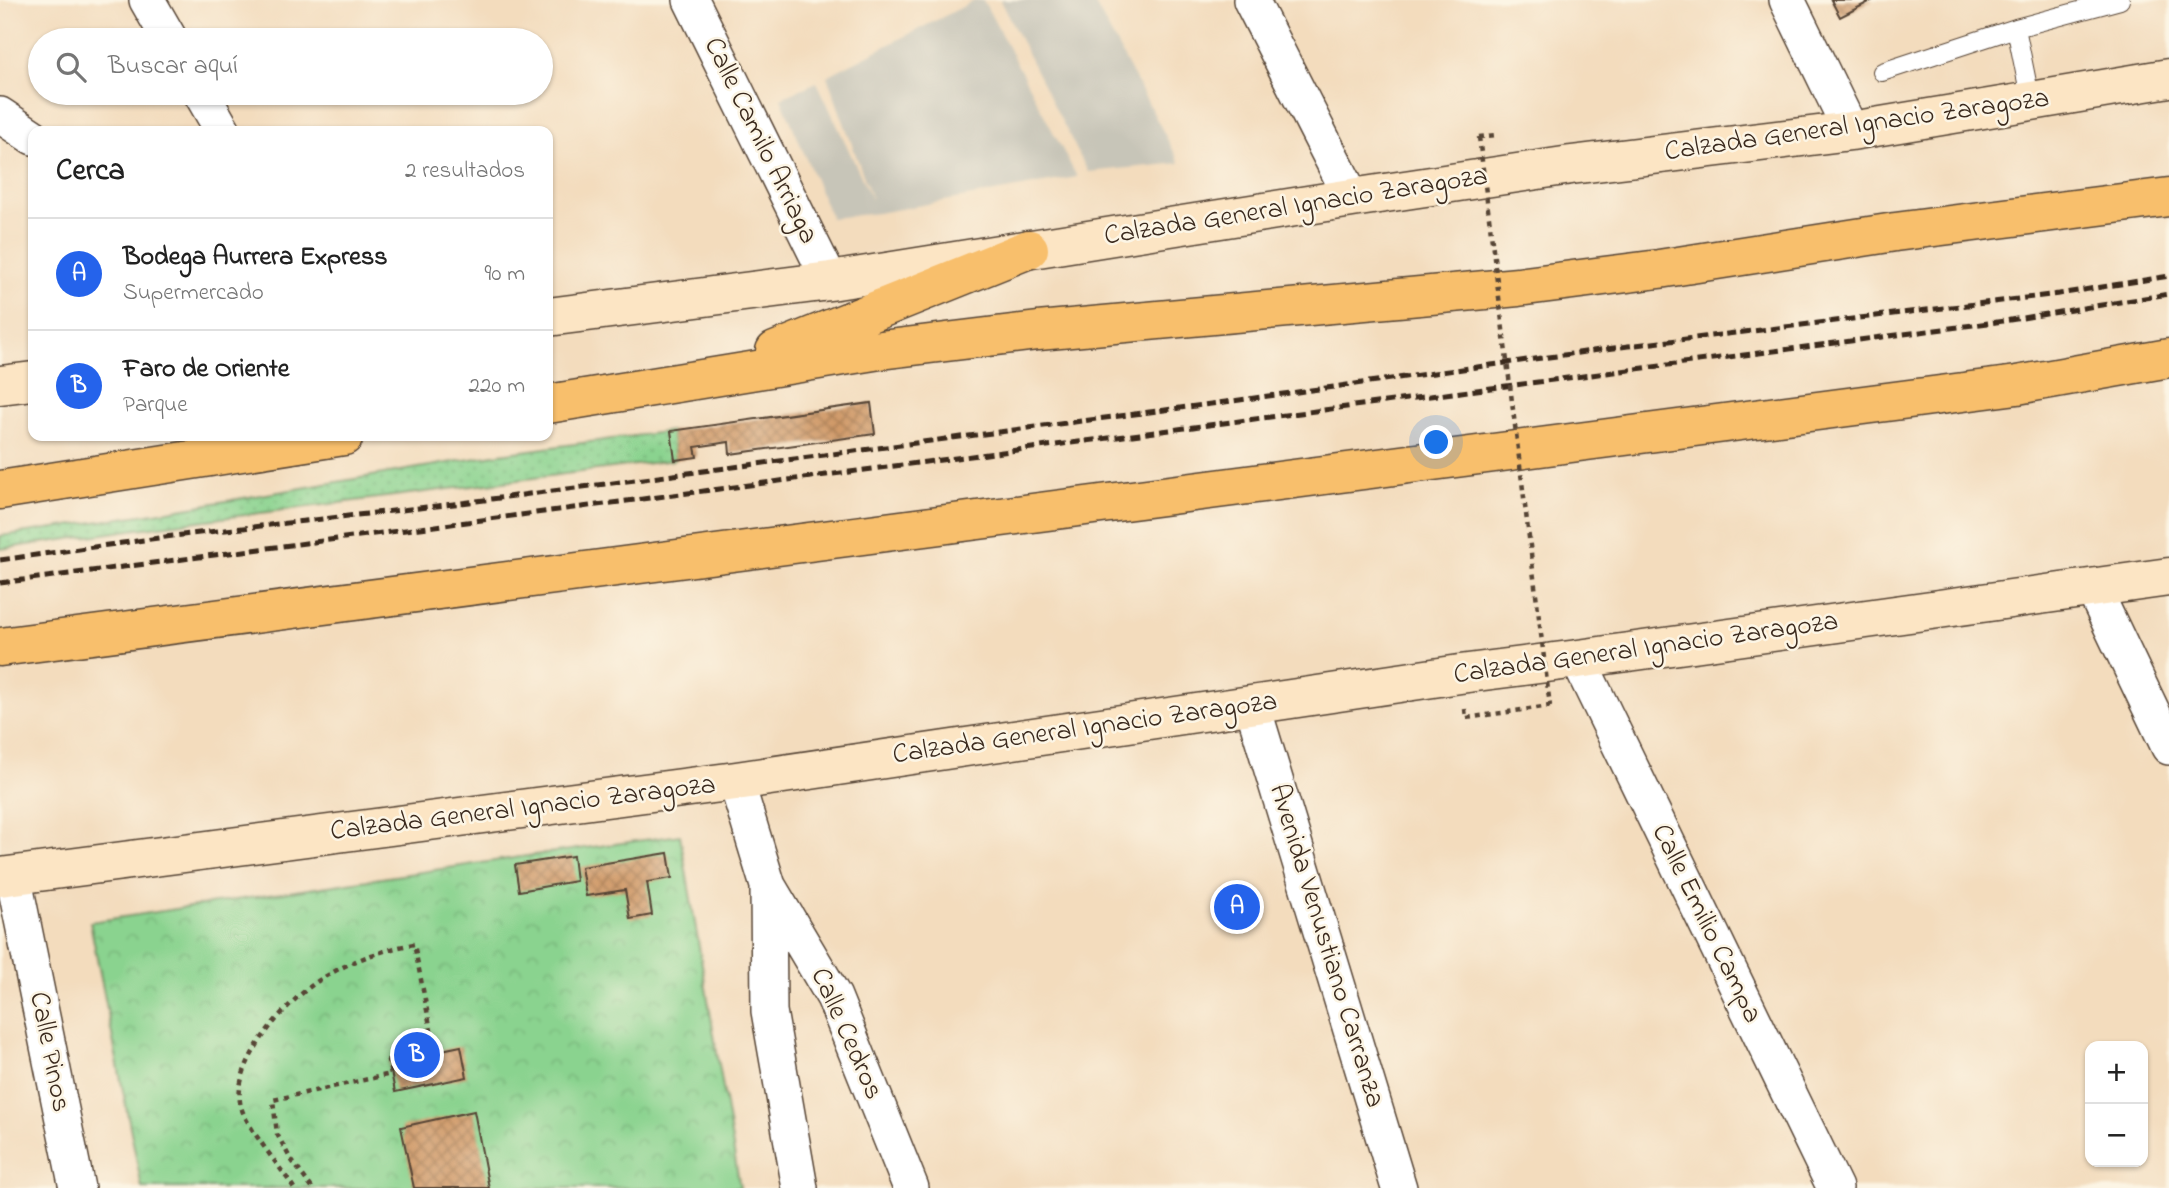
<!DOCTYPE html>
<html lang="es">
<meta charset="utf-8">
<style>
body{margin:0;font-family:"Indie Flower",sans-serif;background:#f2f2f2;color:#222}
.controls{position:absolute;right:21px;bottom:21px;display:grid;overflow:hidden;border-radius:14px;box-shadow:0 2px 5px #0004}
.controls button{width:63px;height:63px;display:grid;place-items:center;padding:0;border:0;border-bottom:2px solid #e0e0e0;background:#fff;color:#222;font:35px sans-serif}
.you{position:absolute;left:1437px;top:443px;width:24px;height:24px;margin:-18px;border:5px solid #fff;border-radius:50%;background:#1a73e8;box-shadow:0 0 0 10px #1a73e833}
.badge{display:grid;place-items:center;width:46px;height:46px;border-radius:50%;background:#2563eb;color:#fff;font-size:23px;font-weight:700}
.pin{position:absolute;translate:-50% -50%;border:4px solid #fff;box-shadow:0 2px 7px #0006}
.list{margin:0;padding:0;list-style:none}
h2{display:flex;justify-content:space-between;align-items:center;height:91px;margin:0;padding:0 28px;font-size:30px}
h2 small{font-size:23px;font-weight:400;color:#767676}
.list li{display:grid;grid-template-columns:46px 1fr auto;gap:21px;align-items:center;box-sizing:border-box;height:112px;padding:0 28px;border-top:2px solid #e0e0e0}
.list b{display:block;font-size:26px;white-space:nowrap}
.list p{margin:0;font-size:23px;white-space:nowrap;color:#767676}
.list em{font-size:23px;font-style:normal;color:#767676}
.icon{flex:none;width:38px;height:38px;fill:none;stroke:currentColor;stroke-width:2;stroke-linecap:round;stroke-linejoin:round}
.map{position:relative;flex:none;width:2169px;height:1188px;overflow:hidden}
.search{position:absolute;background:#fff;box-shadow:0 2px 5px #0004;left:28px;top:28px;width:525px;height:77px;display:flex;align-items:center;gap:18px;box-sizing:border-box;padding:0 24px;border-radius:38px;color:#767676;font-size:26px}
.panel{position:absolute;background:#fff;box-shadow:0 2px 5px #0004;left:28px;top:126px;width:525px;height:315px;border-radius:14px}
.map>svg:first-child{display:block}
.industrial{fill:#c7c5b8}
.grass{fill:url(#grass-dots);stroke:#627e56;stroke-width:2}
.park{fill:url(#park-crowns);stroke:#627e56;stroke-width:2}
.building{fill:url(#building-cross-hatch)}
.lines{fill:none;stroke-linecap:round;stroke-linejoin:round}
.service-casing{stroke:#574536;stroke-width:20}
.minor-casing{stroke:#574536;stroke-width:38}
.secondary-casing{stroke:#574536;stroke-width:41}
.motorway-casing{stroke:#574536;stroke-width:41}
.path{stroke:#574536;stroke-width:4.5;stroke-dasharray:5 5;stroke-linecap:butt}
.service{stroke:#fff;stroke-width:18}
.minor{stroke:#fff;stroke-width:35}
.secondary{stroke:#fce5c4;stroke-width:38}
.motorway{stroke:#f8bf6c;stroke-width:38}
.rail{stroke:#3b2a1e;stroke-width:5;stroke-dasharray:10 5;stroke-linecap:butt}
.path-bridge{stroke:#574536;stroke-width:4.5;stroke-dasharray:5 5;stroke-linecap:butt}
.labels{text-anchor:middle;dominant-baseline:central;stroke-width:5;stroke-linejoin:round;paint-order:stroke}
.street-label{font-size:28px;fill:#3b2a1e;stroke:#fcf5e5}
</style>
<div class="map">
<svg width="2169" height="1188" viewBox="0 0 2169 1188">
<defs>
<pattern id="grass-dots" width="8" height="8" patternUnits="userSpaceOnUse" patternTransform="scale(1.75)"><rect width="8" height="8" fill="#8ad38f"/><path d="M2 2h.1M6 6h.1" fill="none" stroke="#78b57b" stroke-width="1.8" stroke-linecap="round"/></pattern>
<pattern id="park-crowns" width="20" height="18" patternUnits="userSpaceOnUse" patternTransform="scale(1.75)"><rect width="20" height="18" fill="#8ad38f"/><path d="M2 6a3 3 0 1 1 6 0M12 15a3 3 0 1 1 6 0" fill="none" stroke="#78b57b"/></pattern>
<pattern id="building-cross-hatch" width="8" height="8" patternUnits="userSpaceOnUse" patternTransform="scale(1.75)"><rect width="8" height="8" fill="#cf9866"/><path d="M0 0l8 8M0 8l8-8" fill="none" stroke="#a97c53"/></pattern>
</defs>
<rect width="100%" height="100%" fill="#fcf5e5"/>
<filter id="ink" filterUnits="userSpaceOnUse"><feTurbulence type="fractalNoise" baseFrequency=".0143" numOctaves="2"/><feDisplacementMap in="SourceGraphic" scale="14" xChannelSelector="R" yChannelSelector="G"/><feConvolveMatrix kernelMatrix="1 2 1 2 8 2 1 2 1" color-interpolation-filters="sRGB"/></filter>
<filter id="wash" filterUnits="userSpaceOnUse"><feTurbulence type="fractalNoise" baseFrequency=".00686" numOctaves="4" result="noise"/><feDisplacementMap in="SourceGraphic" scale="28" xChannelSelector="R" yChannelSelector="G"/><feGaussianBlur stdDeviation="1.57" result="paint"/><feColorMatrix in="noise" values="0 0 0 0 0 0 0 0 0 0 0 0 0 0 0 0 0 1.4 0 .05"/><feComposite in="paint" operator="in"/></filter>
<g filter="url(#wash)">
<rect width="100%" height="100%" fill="#f3dcbd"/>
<path class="industrial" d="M976 0H983L1077 177 878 213 831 218 781 98 817 82 873 202 827 76Z
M1000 0H1093L1180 163 1088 172Z"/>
<path class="grass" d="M671 431 675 460 151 527 0 549V536L168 511 500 454Z"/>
<path class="park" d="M680 835 740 1188H142L90 922 534 855Z"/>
<g id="blocks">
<path class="building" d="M1831 0H1873L1840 17Z
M871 403 875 434 730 454 729 442 695 447 697 457 675 460 671 431Z
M668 853 672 878 647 882 652 915 630 919 625 890 586 896 581 867Z
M573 856 576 881 519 891 515 865Z
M461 1046 467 1077 395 1092 389 1061Z
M474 1111 489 1188H414L401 1127Z"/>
</g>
</g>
<g filter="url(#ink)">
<use href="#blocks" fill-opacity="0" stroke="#574536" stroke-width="2"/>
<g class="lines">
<defs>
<path id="service" d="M2016 28 2031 102
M1882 72 2016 28 2120 0"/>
<path id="minor" d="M147 0 170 40
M691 0 830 281
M1251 0 1352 198
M1787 0 1851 131
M201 93 223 131
M0 115 33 137
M2093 588 2169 747
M1578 659 1835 1188
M1252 704 1399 1188
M736 781 768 886 834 997 911 1188
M13 875 77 1188
M768 886 769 1011 800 1188"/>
<path id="secondary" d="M548 317 830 281 1352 198 1571 165 1851 131 2169 78
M0 385 33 381
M0 877 736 781 1460 674 1578 659 2169 577"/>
<path id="motorway" d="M775 351 1029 249
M548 404 880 350 1038 331 1518 287 1659 269 1895 232 2169 197
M0 490 344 436
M0 647 2017 385 2169 358"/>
</defs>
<use href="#service" class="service-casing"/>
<use href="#minor" class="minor-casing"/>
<use href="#secondary" class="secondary-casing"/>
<use href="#motorway" class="motorway-casing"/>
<path class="path" d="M1479 137 1496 135
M1465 709 1466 718 1550 706
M294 1188C281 1168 247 1128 241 1107 230 1065 284 1005 315 983 345 963 380 950 414 944L435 1051 388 1061 391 1074 273 1100 277 1134 290 1158 312 1188"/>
<use href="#service" class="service"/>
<use href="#minor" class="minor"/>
<use href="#secondary" class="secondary"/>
<use href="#motorway" class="motorway"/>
<path class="rail" d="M0 560 173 536 454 504 1218 403 1628 346 2059 294 2169 276
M0 583 2004 321 2169 294"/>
<path class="path-bridge" d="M1479 137 1550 706"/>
</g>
</g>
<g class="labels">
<g class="street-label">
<text transform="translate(1857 126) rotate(-8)">Calzada General Ignacio Zaragoza</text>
<text transform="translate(760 141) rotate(64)">Calle Camilo Arriaga</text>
<text transform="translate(1296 207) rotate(-9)">Calzada General Ignacio Zaragoza</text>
<text transform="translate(1646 649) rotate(-8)">Calzada General Ignacio Zaragoza</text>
<text transform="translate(1085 729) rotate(-8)">Calzada General Ignacio Zaragoza</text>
<text transform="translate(523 809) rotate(-7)">Calzada General Ignacio Zaragoza</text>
<text transform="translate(1706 924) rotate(64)">Calle Emilio Campa</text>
<text transform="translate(1326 946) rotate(73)">Avenida Venustiano Carranza</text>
<text transform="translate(846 1034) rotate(66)">Calle Cedros</text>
<text transform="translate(49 1052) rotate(79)">Calle Pinos</text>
</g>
</g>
</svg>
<div class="controls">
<button>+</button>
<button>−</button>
</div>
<div class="you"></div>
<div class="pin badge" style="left:1237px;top:907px">A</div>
<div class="pin badge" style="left:417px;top:1055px">B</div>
<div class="search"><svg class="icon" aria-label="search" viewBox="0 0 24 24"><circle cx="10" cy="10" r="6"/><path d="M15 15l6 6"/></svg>Buscar aquí</div>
<section class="panel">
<h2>Cerca<small>2 resultados</small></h2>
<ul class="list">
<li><span class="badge">A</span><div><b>Bodega Aurrera Express</b><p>Supermercado</p></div><em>90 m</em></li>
<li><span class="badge">B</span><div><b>Faro de Oriente</b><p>Parque</p></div><em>220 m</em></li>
</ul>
</section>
</div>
